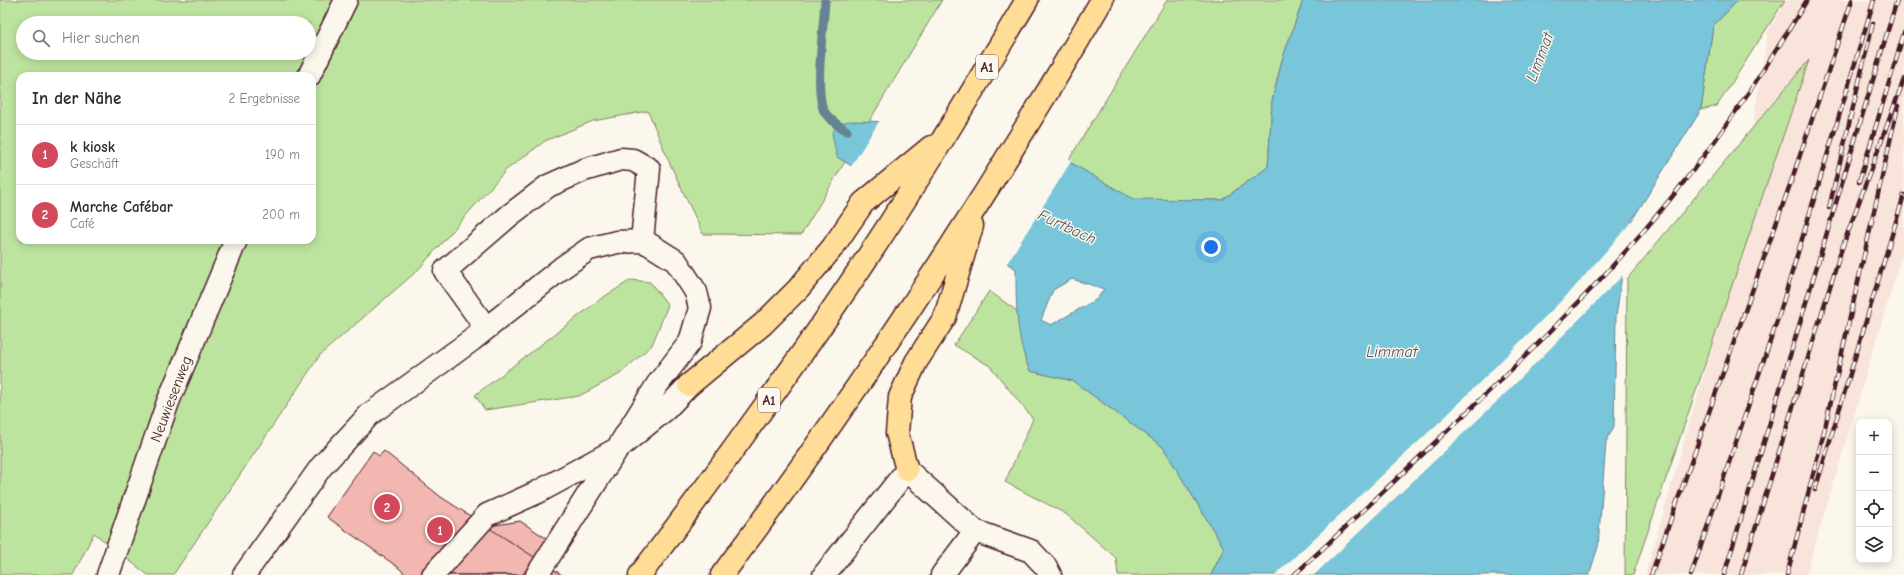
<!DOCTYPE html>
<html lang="de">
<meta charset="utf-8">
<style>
body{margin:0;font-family:"Comic Neue",sans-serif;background:#f2f2f3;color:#2b2b33}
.controls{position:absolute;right:12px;bottom:12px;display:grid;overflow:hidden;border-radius:8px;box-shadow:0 2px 10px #0003}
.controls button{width:36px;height:36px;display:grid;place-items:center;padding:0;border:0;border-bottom:1px solid #e1e1e2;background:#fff;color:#2b2b33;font:20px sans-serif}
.you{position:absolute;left:1211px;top:247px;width:14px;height:14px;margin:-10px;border:3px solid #fff;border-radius:50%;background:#1a73e8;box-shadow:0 0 0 6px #1a73e833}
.badge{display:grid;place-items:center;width:26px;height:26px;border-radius:50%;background:#d1495b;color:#fff;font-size:13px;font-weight:700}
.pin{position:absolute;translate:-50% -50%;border:2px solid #fff;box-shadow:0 1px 4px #0006}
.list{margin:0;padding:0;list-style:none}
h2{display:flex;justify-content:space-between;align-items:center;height:52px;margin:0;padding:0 16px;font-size:17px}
h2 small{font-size:13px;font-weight:400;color:#7c7c81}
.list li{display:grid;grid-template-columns:26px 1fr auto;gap:12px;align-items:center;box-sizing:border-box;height:60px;padding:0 16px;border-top:1px solid #e1e1e2}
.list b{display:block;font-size:15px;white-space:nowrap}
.list p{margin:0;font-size:13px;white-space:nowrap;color:#7c7c81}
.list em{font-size:13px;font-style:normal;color:#7c7c81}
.icon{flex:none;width:22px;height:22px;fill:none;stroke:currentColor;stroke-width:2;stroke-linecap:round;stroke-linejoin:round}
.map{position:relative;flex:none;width:1904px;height:575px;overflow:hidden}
.search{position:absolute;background:#fff;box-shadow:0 2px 10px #0003;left:16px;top:16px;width:300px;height:44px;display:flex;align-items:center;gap:10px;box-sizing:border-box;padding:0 14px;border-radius:22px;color:#7c7c81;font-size:15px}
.panel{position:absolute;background:#fff;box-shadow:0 2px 10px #0003;left:16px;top:72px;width:300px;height:172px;border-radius:12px}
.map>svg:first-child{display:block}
.built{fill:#f8e4da}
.green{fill:#bde49f;stroke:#848265;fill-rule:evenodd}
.water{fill:#79c5d9;stroke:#668393;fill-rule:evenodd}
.pier{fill:#fbf7ec}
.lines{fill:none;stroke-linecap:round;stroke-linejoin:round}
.stream{stroke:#668393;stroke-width:9}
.building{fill:#f2b7b0;stroke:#4a1f2b}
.minor-casing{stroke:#4a1f2b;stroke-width:25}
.highway-casing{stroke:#4a1f2b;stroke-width:25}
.minor{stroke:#fbf7ec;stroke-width:22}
.highway{stroke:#ffdd96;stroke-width:22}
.rail-casing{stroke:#4a1f2b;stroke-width:4.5}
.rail{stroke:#fbf7ec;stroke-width:3;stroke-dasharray:9;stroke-linecap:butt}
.labels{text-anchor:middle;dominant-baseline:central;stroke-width:3;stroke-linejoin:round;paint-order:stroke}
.shield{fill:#fbf7ec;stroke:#7f6065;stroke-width:1}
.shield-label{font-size:14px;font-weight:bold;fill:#4a1f2b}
.street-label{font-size:15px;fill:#4a1f2b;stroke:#fbf7ec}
.water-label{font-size:16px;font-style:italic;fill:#58515f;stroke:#fbf7ec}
</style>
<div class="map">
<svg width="1904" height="575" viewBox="0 0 1904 575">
<rect width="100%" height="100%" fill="#fbf7ec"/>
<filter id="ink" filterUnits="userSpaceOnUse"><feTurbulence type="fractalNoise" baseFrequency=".025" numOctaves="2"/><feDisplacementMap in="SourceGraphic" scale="8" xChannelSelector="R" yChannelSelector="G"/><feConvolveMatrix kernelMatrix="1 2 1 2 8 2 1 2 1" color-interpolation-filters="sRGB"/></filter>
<g filter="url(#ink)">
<path class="built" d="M1787 0H1904V248L1806 575H1645L1723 309 1768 31Z"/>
<path class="green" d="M0 0H942L801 235 703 234 670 164 648 111 593 121 545 141 506 170 417 271 320 355 173 575H148L94 533 73 575H0ZM23 23H309V53H23ZM20 76H312V240H20Z
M1167 0H1303L1282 60 1272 101 1268 167 1222 200H1133L1068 161Z
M1738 0H1785L1717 106 1701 110 1713 26Z
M1809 60 1633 575H1625L1627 279Z
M631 280 650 282 668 305 652 345 620 374 579 396 485 410 475 395 602 298Z
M989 291 1017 311 1025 359 1030 371 1073 381 1163 447 1224 548 1211 575H1118L1116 558 1066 514 1005 482 1033 419 990 366 954 345Z"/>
<path class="water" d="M1303 0H1738L1713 26 1701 110 1629 225 1616 317 1614 426 1606 442 1598 547 1589 575H1211L1224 548 1163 447 1073 381 1030 371C1016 340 1016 303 1016 269L837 157 832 134 837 125 849 121 960 123 1068 161 1133 199 1222 200 1268 167 1272 101 1282 60ZM1072 279 1104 289 1097 299 1051 325 1041 320 1053 290Z"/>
<path class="pier" d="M880 120 961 121 1072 160 1006 265 850 168Z
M1640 212 1631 226 1624 274 1507 392 1314 575H1275L1446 416 1573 289Z"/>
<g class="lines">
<path class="stream" d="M825 0C824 25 814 91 824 111 829 120 839 126 847 131"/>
</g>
<path class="building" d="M373 451 379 456 384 451 441 497 562 575H406L399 568 327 517Z
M520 521 549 540 522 575H445L484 527Z"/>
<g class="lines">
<defs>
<path id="minor" d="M309 76 346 0
M486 328 445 271 510 215 548 186 584 170 621 159 633 160 649 169 642 241
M108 575 168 402 236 240
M244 575 321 467 370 414 472 340 563 267 589 249 617 242 642 241 649 244 676 261 696 292 700 308 690 342 657 385 617 449 538 492 487 515 433 575
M537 575 617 449 666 409 689 385
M824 575 907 470 975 531 1031 551 1046 567 1050 575
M942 575 975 531"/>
<path id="highway" d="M689 385 763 324 798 289 833 247 863 203 931 147
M907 470 897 433 900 397 916 362 945 317 972 226
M640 575C728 459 813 342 892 220 939 147 983 74 1027 0
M722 575C860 391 986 199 1102 0"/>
</defs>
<use href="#minor" class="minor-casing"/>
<use href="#highway" class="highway-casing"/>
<use href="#minor" class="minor"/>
<use href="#highway" class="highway"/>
<defs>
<path id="rail" d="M1859 182 1904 33
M1829 208 1873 23
M1815 490 1904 195
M1294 575C1339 534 1383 492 1427 450 1509 373 1591 295 1663 208 1717 143 1764 72 1807 0
M1651 575 1792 179 1852 0
M1691 575 1780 312 1874 0
M1724 575 1897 0
M1741 575 1841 251 1904 79
M1787 575 1823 436 1898 106"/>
</defs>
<use href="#rail" class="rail-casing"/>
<use href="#rail" class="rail"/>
</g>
</g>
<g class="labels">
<g class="shield">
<rect x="976" y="55" width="22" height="24" rx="3"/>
<rect x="758" y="388" width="22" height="24" rx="3"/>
</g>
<g class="shield-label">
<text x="987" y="67">A1</text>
<text x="769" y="400">A1</text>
</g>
<g class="street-label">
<text transform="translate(171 399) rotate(-69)">Neuwiesenweg</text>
</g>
<g class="water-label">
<text transform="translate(1540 57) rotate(-69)">Limmat</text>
<text transform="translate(1067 227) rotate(25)">Furtbach</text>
<text x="1392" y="352">Limmat</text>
</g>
</g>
</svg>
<div class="controls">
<button>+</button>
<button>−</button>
<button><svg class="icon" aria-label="locate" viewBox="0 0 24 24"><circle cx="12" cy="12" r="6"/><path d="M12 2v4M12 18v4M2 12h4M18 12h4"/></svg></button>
<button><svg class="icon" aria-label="layers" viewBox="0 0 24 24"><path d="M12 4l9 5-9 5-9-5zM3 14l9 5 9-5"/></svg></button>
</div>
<div class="you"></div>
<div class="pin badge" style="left:440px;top:530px">1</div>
<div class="pin badge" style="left:387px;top:507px">2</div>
<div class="search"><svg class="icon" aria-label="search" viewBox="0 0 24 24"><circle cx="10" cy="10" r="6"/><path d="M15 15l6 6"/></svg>Hier suchen</div>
<section class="panel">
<h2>In der Nähe<small>2 Ergebnisse</small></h2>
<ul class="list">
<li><span class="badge">1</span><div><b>k kiosk</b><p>Geschäft</p></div><em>190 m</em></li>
<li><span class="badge">2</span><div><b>Marche Cafébar</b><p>Café</p></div><em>200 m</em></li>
</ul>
</section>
</div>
